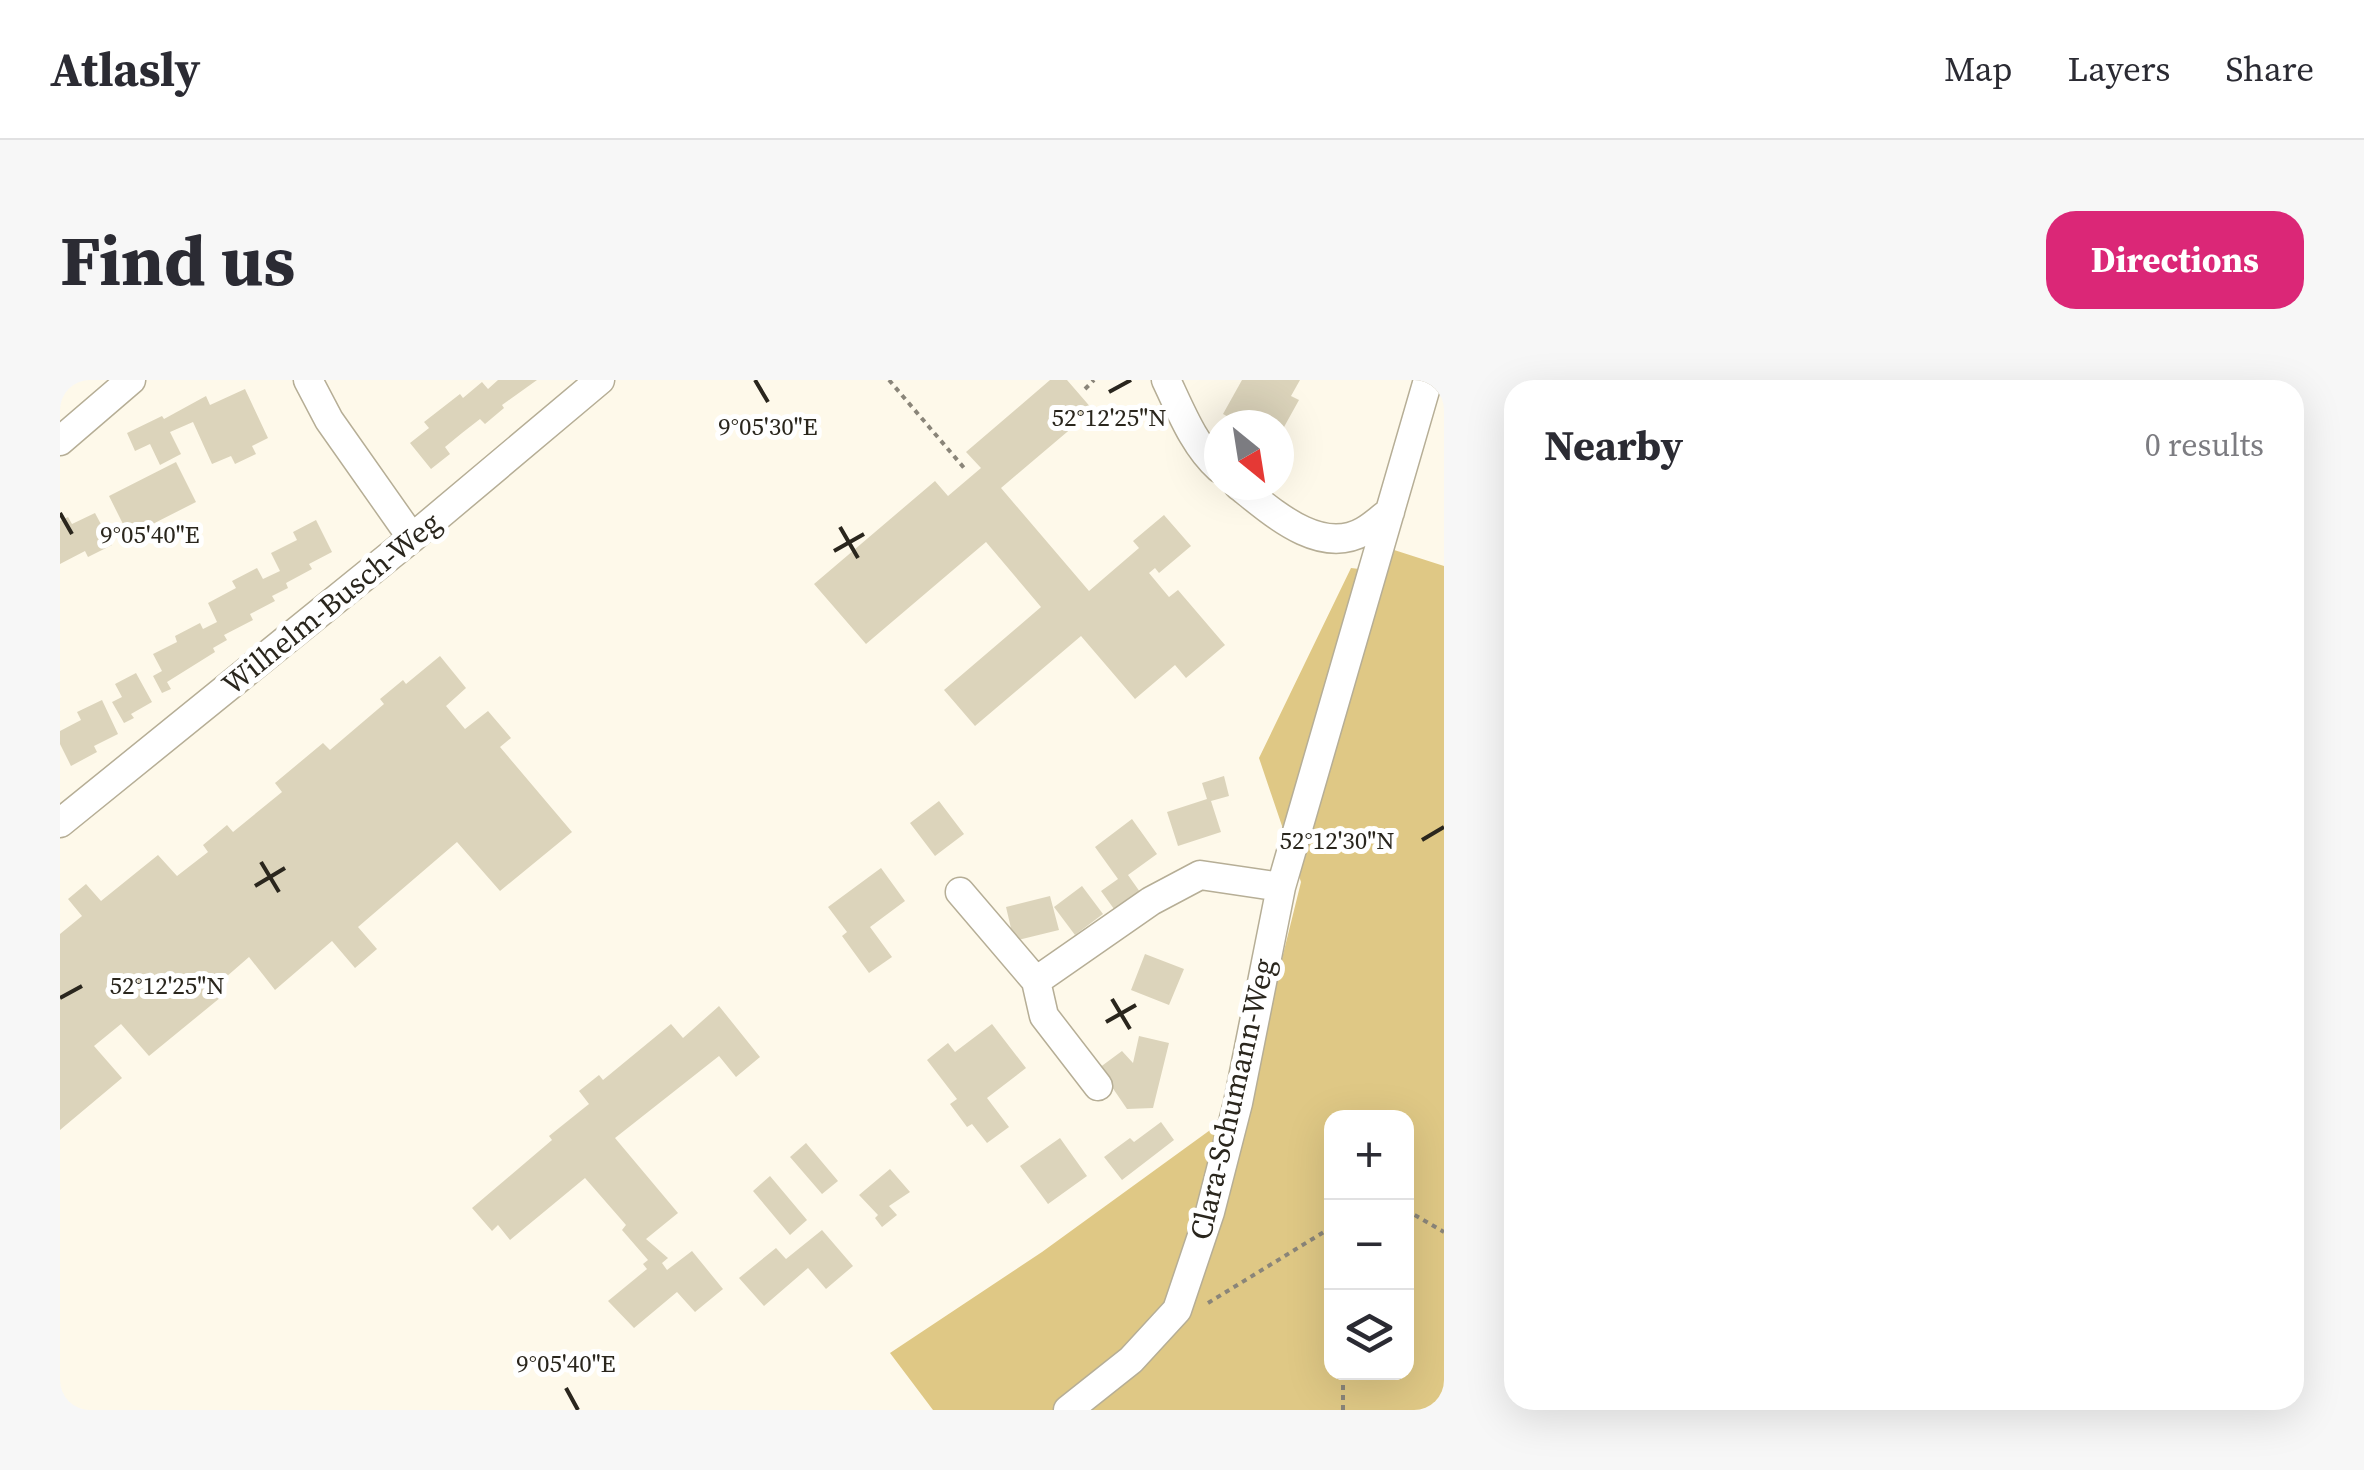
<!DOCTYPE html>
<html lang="en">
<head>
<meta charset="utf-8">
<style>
  :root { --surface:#fff; --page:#f7f7f7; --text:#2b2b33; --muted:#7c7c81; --line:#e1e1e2; --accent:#db2777 }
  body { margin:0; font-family:"Source Serif 4",serif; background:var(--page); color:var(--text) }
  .controls { position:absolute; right:30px; bottom:30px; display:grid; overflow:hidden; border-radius:20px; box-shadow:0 10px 40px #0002 }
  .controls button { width:90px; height:90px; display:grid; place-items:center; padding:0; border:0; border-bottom:2px solid var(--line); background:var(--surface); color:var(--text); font:50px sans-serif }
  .compass { position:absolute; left:1144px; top:30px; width:90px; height:90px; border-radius:50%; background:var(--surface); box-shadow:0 10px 40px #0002; rotate:150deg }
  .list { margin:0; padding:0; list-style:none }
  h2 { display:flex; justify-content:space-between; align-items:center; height:130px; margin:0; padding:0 40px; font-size:42px }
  h2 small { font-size:32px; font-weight:400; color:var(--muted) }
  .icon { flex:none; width:55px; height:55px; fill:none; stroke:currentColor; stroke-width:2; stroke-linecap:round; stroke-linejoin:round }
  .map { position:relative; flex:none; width:1384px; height:1030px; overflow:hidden; border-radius:30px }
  header { display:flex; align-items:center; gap:60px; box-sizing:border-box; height:140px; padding:0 50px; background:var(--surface); border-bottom:2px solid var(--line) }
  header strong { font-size:48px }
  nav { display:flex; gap:55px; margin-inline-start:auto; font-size:35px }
  .intro { display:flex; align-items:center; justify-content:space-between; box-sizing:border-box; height:240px; padding:0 60px }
  h1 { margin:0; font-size:70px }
  .button { padding:25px 45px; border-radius:30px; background:var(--accent); color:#fff; font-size:35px; font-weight:700 }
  main { display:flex; gap:60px; padding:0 60px }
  aside { flex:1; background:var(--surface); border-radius:30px; box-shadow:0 10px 40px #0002 }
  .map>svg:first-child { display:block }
  .green { fill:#dfc885; fill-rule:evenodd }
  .building { fill:#dcd4bb }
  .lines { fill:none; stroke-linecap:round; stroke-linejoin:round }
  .minor-casing { stroke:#b6ae96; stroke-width:31 }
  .path { stroke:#8a8579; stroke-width:4; stroke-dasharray:5 5; stroke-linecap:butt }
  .minor { stroke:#fff; stroke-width:28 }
  .ticks { fill:none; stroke:#2a261d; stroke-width:4 }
  .labels { text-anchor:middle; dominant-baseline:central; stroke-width:10; stroke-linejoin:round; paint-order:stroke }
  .street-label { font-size:30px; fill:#2a261d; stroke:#fff }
  .ticks-label { font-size:25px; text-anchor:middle; fill:#2a261d; stroke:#fff; stroke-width:10; stroke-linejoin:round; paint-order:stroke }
</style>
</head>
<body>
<header>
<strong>Atlasly</strong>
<nav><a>Map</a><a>Layers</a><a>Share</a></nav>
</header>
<div class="intro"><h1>Find us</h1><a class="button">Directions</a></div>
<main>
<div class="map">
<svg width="1384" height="1030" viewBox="0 0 1384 1030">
  <rect width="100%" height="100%" fill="#fef9ea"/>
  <path class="green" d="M 1331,169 L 1384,186 L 1384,1030 L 873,1030 L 830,973 L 982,872 L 1186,724 L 1241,502 L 1199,378 L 1291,188 L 1324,192 ZM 1272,738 L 1346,738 L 1346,992 L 1272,992 Z"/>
  <path class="building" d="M 438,0 L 477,0 L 442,25 L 444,28 L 425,44 L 420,39 L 402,53 L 385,67 L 390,74 L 371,89 L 350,63 L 369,48 L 364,42 L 400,14 L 403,18 L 422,2 L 428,9 Z
    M 990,0 L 1007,0 L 1033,30 L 941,108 L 1029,211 L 1079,168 L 1073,161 L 1104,135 L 1131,166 L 1099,193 L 1095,188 L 1089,193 L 1109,217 L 1118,210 L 1165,265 L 1126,298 L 1115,285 L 1075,319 L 1021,256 L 915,346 L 884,310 L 981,227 L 926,162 L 806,264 L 754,204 L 875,101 L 888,116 L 921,88 L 906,72 Z
    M 1182,0 L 1240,0 L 1231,16 L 1239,20 L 1219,56 L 1219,45 L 1183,45 L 1163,34 Z
    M 185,9 L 208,58 L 192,66 L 196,74 L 175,84 L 171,76 L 152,84 L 133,42 L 110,52 L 121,74 L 100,85 L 90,64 L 75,71 L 67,53 L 102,36 L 104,39 L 146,16 L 150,25 Z
    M 116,82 L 136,122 L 69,156 L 49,116 Z
    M 35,133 L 52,165 L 28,177 L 25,171 L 0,184 L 0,141 L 8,137 L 12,144 Z
    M 256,140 L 272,172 L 249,184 L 252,189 L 226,203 L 228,208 L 212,216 L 215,221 L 190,234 L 193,240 L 164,255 L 167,260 L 153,268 L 155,272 L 107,302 L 111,309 L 102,313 L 93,296 L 102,291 L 93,274 L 117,262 L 115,256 L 140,243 L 143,249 L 157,242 L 148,223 L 176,208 L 172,201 L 197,188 L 203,199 L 220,191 L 211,173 L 237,160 L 233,152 Z
    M 380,276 L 406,308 L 386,326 L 405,349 L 428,331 L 451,358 L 440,367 L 512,452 L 440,511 L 397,462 L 298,547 L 317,569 L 295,588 L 272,561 L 215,610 L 189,577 L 158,604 L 166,613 L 89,676 L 61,644 L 34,666 L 62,698 L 0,750 L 0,554 L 22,536 L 8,519 L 26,504 L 41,521 L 98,475 L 117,496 L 148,472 L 143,465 L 167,445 L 173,452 L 222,412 L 215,403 L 263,363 L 270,370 L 324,324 L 320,319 L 343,300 L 346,304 Z
    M 76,293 L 92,322 L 71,334 L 74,338 L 64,343 L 52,322 L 62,317 L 55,304 Z
    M 42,320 L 58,354 L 34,366 L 37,372 L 11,386 L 0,364 L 0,351 L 21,340 L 17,332 Z
    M 1164,396 L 1169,416 L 1151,421 L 1161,452 L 1118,466 L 1107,432 L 1147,419 L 1142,403 Z
    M 879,421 L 904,454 L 875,476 L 850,443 Z
    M 1072,439 L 1097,474 L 1068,495 L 1080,512 L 1054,529 L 1041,511 L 1058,499 L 1035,467 Z
    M 821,488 L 845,521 L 810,547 L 832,577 L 809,593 L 782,556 L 787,552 L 768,527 Z
    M 1022,506 L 1043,534 L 1015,555 L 994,527 Z
    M 990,516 L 999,550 L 954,561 L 946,527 Z
    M 1085,574 L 1124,589 L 1109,625 L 1071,610 Z
    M 659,626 L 700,677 L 676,697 L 659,676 L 555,758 L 618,833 L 586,859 L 608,878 L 602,883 L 607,890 L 632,871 L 663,909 L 635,932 L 617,912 L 574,948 L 548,921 L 587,889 L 583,884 L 588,880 L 562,850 L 566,845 L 525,798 L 450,860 L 438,845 L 432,851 L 412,828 L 492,760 L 489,756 L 529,724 L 519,711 L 539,695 L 543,700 L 611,644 L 623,658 Z
    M 932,644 L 966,688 L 927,718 L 949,747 L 927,763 L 912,744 L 907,747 L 890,724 L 897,719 L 867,680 L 888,663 L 895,672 Z
    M 1079,656 L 1109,663 L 1093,728 L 1067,729 L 1039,688 L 1062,671 L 1073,683 Z
    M 1101,742 L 1114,760 L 1062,800 L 1044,777 L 1070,758 L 1074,762 Z
    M 1000,758 L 1027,796 L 988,824 L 960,786 Z
    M 746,763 L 778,801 L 762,814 L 730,777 Z
    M 830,789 L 850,812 L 829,826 L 837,835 L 822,847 L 815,838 L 818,835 L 799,815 Z
    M 710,796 L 747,840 L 730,855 L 693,811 Z
    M 762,850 L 793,886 L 766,909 L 748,888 L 704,926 L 679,898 L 716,868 L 726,879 Z"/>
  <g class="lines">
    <g class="minor-casing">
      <path id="minor" d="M 248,0 L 269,40 L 352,158
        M 1106,0 C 1120,29 1134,66 1159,88
        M 0,61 L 71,0
        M 1178,105 C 1211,131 1260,177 1304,151 C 1313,146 1321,138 1330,132
        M 0,443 L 352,158 L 540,0
        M 900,512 L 976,601
        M 1038,706 L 984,636 L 976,601 L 1091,521 L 1140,495 L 1221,507
        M 1008,1030 L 1071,980 L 1117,930 L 1150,832 L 1178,723 L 1221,507 L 1368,0"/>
    </g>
    <path class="path" d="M 829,0 L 905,89
      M 1025,9 L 1034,0
      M 1346,830 L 1384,852
      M 1148,923 L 1272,847
      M 1283,1030 L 1283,992"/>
    <use href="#minor" class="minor"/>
  </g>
  <path class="ticks" d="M 695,0 L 708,22M 1049,12 L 1071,0M 0,133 L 12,154M 780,147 L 798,178M 774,171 L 804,154M 1362,460 L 1384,447M 201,482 L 219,512M 195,506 L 225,488M 0,618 L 22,606M 1052,619 L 1070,649M 1046,642 L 1076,625M 506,1008 L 518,1030"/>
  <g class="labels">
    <g class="street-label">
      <text transform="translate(271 223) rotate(-39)">Wilhelm-Busch-Weg</text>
      <text transform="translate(1172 719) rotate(-77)">Clara-Schumann-Weg</text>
    </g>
  </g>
  <g class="ticks-label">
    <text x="1049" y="46">52°12'25"N</text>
    <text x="708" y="55">9°05'30"E</text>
    <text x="90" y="163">9°05'40"E</text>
    <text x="1277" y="469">52°12'30"N</text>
    <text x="107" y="614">52°12'25"N</text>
    <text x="506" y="992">9°05'40"E</text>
  </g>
</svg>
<div class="controls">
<button>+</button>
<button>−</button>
<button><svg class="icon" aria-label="layers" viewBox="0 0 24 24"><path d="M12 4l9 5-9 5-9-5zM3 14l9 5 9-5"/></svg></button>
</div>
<svg class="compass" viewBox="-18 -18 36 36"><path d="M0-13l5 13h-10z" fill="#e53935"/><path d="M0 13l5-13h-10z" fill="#7c7c81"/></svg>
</div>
<aside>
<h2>Nearby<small>0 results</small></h2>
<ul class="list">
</ul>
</aside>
</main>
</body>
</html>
